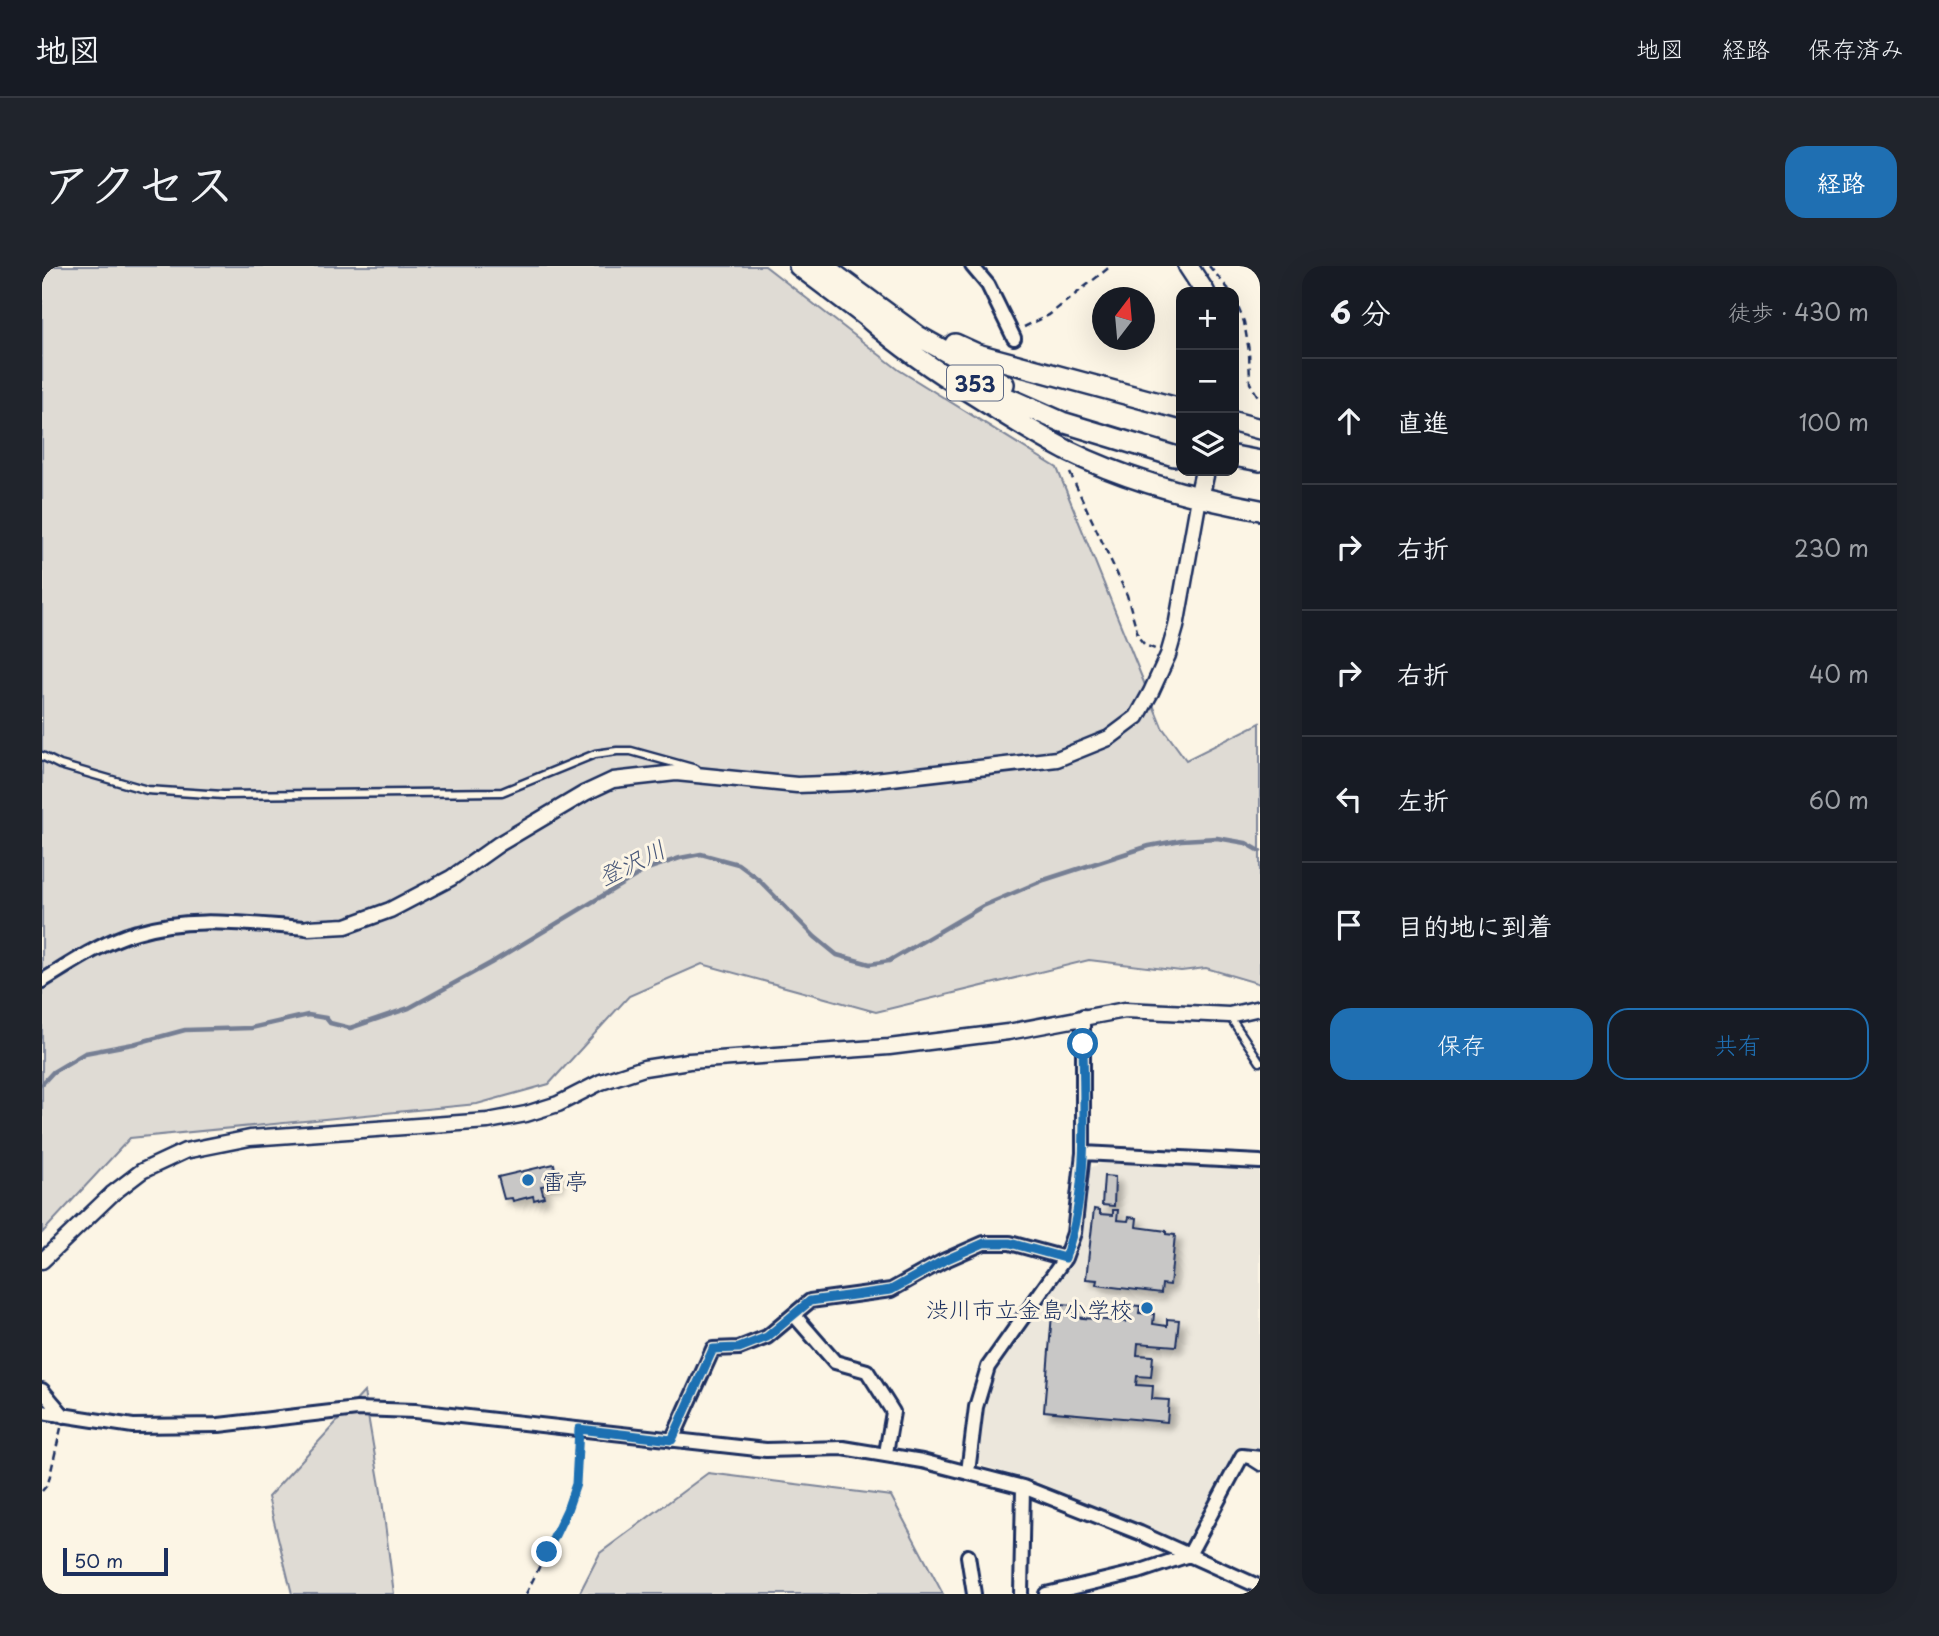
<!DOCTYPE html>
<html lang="ja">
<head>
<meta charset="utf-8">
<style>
  :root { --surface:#171b24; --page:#20242c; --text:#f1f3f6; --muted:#9ea1a6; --line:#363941; --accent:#1f6fb2 }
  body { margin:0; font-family:"Playpen Sans","Klee One",sans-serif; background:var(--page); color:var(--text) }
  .controls { position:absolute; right:21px; top:21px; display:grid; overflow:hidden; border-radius:14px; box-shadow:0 7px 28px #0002 }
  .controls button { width:63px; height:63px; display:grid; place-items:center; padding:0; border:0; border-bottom:2px solid var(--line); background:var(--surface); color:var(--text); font:35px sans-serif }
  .compass { position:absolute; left:1050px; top:21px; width:63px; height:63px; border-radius:50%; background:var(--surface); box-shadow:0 7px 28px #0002; rotate:16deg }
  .scale { position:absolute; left:21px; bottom:18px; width:105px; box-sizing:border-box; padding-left:7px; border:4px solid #1b2f5e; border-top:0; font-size:19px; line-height:24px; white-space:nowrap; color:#1b2f5e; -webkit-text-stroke:5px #fcf5e5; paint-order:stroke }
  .stop { position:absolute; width:21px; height:21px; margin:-16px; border:5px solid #1f6fb2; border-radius:50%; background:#fff }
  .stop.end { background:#1f6fb2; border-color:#fff; box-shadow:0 2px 7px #0008 }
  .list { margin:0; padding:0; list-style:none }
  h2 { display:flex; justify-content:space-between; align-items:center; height:91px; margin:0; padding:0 28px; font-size:30px }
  h2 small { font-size:23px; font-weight:400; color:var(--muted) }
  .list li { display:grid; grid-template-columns:46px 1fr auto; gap:21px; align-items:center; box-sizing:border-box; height:126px; padding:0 28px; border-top:2px solid var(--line) }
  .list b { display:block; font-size:26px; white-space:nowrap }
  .list em { font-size:23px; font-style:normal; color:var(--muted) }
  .actions { display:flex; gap:14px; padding:21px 28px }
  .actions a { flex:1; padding:16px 0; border:2px solid var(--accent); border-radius:21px; text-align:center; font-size:24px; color:var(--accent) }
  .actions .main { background:var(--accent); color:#fff }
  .icon { flex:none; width:38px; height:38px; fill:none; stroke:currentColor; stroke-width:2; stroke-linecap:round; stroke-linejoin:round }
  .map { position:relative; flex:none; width:1218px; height:1328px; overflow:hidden; border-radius:21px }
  header { display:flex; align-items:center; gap:42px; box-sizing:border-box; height:98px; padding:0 35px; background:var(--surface); border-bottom:2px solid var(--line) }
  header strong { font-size:33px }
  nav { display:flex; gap:38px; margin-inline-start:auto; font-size:24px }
  .intro { display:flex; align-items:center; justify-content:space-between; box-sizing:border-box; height:168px; padding:0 42px }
  h1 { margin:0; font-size:49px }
  .button { padding:18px 32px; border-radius:21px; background:var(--accent); color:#fff; font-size:24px; font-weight:700 }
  main { display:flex; gap:42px; padding:0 42px }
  aside { flex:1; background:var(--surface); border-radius:21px; box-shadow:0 7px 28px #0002 }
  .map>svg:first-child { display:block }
  .built { fill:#ece7dc }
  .green { fill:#dfdbd4; stroke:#7d8599; stroke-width:2 }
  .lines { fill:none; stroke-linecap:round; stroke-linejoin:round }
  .stream { stroke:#767f94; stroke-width:4.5 }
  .building { fill:#c8c7c6; stroke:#1b2f5e; stroke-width:2; filter:url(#shadow) }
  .trunk-tunnel { stroke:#cfcdca; stroke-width:19; stroke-dasharray:19 10; stroke-linecap:butt }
  .service-casing { stroke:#1b2f5e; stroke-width:11 }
  .minor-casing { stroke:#1b2f5e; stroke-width:18 }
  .tertiary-casing { stroke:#1b2f5e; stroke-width:19 }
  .primary-casing { stroke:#1b2f5e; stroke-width:23 }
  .trunk-casing { stroke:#1b2f5e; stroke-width:24 }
  .path { stroke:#1b2f5e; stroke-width:2.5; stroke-dasharray:7 5; stroke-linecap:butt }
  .service { stroke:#fcf5e5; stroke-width:6 }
  .minor { stroke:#fcf5e5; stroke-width:12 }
  .tertiary { stroke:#fcf5e5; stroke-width:14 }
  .primary { stroke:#fcf5e5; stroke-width:18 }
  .trunk { stroke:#fcf5e5; stroke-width:19 }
  .route { stroke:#1f6fb2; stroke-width:9 }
  .poi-dot { fill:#1f6fb2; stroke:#fcf5e5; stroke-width:2.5 }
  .labels { text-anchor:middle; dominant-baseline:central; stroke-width:6; stroke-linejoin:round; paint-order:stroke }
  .shield { fill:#fcf5e5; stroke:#5e6a86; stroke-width:2 }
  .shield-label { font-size:21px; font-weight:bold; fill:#1b2f5e }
  .poi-label { font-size:23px; fill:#1b2f5e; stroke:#fcf5e5; text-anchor:start }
  .water-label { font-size:24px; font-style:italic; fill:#485779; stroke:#fcf5e5 }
</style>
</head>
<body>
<header>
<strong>地図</strong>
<nav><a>地図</a><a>経路</a><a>保存済み</a></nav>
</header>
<div class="intro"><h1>アクセス</h1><a class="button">経路</a></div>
<main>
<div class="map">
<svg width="1218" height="1328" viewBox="0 0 1218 1328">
  <defs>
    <filter id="shadow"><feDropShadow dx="6" dy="6" stdDeviation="3.5" flood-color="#0004"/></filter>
  </defs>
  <rect width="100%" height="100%" fill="#fcf5e5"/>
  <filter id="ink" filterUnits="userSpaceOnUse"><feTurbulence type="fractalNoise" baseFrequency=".0143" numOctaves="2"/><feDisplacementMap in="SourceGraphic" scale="14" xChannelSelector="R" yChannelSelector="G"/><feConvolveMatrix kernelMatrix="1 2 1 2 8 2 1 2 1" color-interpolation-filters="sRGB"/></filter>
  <g filter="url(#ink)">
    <path class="built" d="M 1060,897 L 1218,903 L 1218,1188 L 1193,1186 L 1148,1278 L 1138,1277 L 993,1215 L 941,1200 L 936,1193 L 943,1134 L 955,1097 L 1031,987 L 1036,979 L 1046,903 Z"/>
    <path class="green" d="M 0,0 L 723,0 L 857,104 L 1015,202 L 1120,461 L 1144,494 L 1218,457 L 1218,718 L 1164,702 L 1139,705 L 1047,694 L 834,746 L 660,698 L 587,730 L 507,818 L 435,838 L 88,872 L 0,967 Z
      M 322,1126 L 339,1226 L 352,1328 L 250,1328 L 226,1231 Z
      M 666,1207 L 849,1230 L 901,1328 L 537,1328 L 558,1287 Z"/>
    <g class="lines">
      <path class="stream" d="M 0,818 L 11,806 L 43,787 L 91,778 L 143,764 L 209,762 L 266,749 L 284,752 L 288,757 L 308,762 L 367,742 L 449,697 L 605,603 L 638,592 L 659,588 L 696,598 L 715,612 L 773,671 L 795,689 L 828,698 L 847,695 L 941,640 L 1002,614 L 1107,580 L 1139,574 L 1175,572 L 1204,577 L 1218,585"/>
    </g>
    <path class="building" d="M 512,898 L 516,917 L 499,920 L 502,931 L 492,934 L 491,930 L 471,935 L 470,932 L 462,933 L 456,911 Z
      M 1062,910 L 1073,911 L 1072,940 L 1060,939 Z
      M 1052,943 L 1058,944 L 1058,948 L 1071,949 L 1071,944 L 1076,944 L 1075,954 L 1086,955 L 1087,951 L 1095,952 L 1094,961 L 1124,965 L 1124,968 L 1133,969 L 1128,1019 L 1120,1018 L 1119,1027 L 1054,1019 L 1055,1014 L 1044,1013 Z
      M 1020,1038 L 1032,1039 L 1031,1051 L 1084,1056 L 1086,1039 L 1098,1040 L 1097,1047 L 1112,1048 L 1111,1058 L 1125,1060 L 1125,1053 L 1137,1054 L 1134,1080 L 1096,1077 L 1095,1089 L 1111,1090 L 1109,1111 L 1095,1110 L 1094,1119 L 1111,1120 L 1110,1133 L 1127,1134 L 1125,1156 L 1002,1145 L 1010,1048 L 1019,1049 Z"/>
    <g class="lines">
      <path class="trunk-tunnel" d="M 1136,178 L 1139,179"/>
      <g class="service-casing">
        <path id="service" d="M 0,490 L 18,499 L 105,524 L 181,529 L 460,526 L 553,488 L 575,485 L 589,485 L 654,503
          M 1188,751 L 1218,796
          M 1207,1194 L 1218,1201"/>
      </g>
      <g class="minor-casing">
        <path id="minor" d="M 930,0 L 946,19 L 972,72
          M 0,715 C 30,697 60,676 95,666 C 149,649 210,659 266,662
          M 1041,750 L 1041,887 L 1218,896
          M 752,1049 L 793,1096 L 825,1105 L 851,1146 L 844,1187
          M 0,1124 L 22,1150
          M 0,1146 L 91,1160 L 177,1159 L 315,1143 L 373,1145 L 724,1184 L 801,1182 L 880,1195 L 981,1221 L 1098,1267 L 1218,1321
          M 630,1174 L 671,1083 L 697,1082 L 725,1071 L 768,1035 L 849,1024 L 901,995 L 942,977 L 968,977 L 1023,992
          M 926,1206 L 934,1141 L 946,1101 L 1023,992 L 1032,967 L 1041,887
          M 926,1290 L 932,1328
          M 979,1328 L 981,1221
          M 1004,1328 L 1096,1306 L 1147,1289 L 1200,1190 L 1218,1192"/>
      </g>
      <g class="tertiary-casing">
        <path id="tertiary" d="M 266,662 L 304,660 L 348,644 L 409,612 L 457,578 L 543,527 L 571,514 L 634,507 L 755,519 L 807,517 L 1015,493 L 1067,472 L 1095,451 L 1109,426 L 1126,389 L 1134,361 L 1157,232
          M 0,995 L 70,928 L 100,905 L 143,885 L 208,872 L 446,855 L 484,848 L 516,838 L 559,816 L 602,802 L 647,795 L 847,781 L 966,766 L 1083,744 L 1187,749 L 1218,742"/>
      </g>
      <g class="primary-casing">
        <path id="primary" d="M 1146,0 L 1163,26
          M 1157,232 L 1163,205"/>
      </g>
      <g class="trunk-casing">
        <path id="trunk" d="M 757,0 L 838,61
          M 781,0 L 876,70 L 962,118
          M 828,54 C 862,84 898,108 937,132 C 965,150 994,168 1024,184 C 1084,214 1152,232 1218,244
          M 913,78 L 935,88 L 1139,143
          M 936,119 L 1020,156 L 1132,190
          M 1192,156 L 1218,163
          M 1192,190 L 1218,195"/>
      </g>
      <path class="path" d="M 1167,0 L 1189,26
        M 1192,31 L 1202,56 L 1207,85 L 1208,117 L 1218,134
        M 982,61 L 1007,49 L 1069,0
        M 1028,207 L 1085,329 L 1097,372 L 1103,379 L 1113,383
        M 0,1225 L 6,1218 L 19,1162
        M 484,1328 L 525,1244 L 534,1218 L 536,1177"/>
      <use href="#service" class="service"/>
      <use href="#minor" class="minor"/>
      <use href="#tertiary" class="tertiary"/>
      <use href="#primary" class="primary"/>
      <use href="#trunk" class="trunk"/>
    </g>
  </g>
  <g class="lines" filter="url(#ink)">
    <path class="route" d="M 505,1286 L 525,1244 L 534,1218 L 537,1163 L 630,1174 L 671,1083 L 697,1082 L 725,1071 L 768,1035 L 849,1024 L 901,995 L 942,977 L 968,977 L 1023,992 C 1047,924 1042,848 1041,778"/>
  </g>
  <g class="poi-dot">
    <circle cx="486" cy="914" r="7"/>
    <circle cx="1105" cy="1042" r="7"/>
  </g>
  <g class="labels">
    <rect class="shield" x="905" y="99.5" width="56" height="35" rx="5"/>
    <g class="shield-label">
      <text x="933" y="117">353</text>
    </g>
    <g class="poi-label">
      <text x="500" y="914">雷亭</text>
      <text x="1091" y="1042" text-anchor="end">渋川市立金島小学校</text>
    </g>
    <g class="water-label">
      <text transform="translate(589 596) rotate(-26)">登沢川</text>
    </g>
  </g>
</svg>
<div class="controls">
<button>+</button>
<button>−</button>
<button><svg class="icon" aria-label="layers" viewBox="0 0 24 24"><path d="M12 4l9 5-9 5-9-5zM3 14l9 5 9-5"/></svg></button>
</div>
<svg class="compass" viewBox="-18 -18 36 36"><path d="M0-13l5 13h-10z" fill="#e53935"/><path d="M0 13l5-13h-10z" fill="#9ea1a6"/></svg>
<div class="scale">50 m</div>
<div class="stop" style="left:1041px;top:778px"></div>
<div class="stop end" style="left:505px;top:1286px"></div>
</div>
<aside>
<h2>6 分<small>徒歩 · 430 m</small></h2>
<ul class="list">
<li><svg class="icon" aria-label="ahead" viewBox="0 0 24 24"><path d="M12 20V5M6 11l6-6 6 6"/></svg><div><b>直進</b></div><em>100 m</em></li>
<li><svg class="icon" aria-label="right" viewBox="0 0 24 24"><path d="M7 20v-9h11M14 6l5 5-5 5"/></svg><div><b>右折</b></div><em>230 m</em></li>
<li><svg class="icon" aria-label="right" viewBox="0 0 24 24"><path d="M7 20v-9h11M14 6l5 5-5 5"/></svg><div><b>右折</b></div><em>40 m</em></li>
<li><svg class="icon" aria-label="left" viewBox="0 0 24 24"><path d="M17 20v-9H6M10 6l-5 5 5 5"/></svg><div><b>左折</b></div><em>60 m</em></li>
<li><svg class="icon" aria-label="arrive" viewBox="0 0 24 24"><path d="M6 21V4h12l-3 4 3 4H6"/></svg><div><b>目的地に到着</b></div></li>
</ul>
<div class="actions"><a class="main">保存</a><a>共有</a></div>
</aside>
</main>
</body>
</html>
